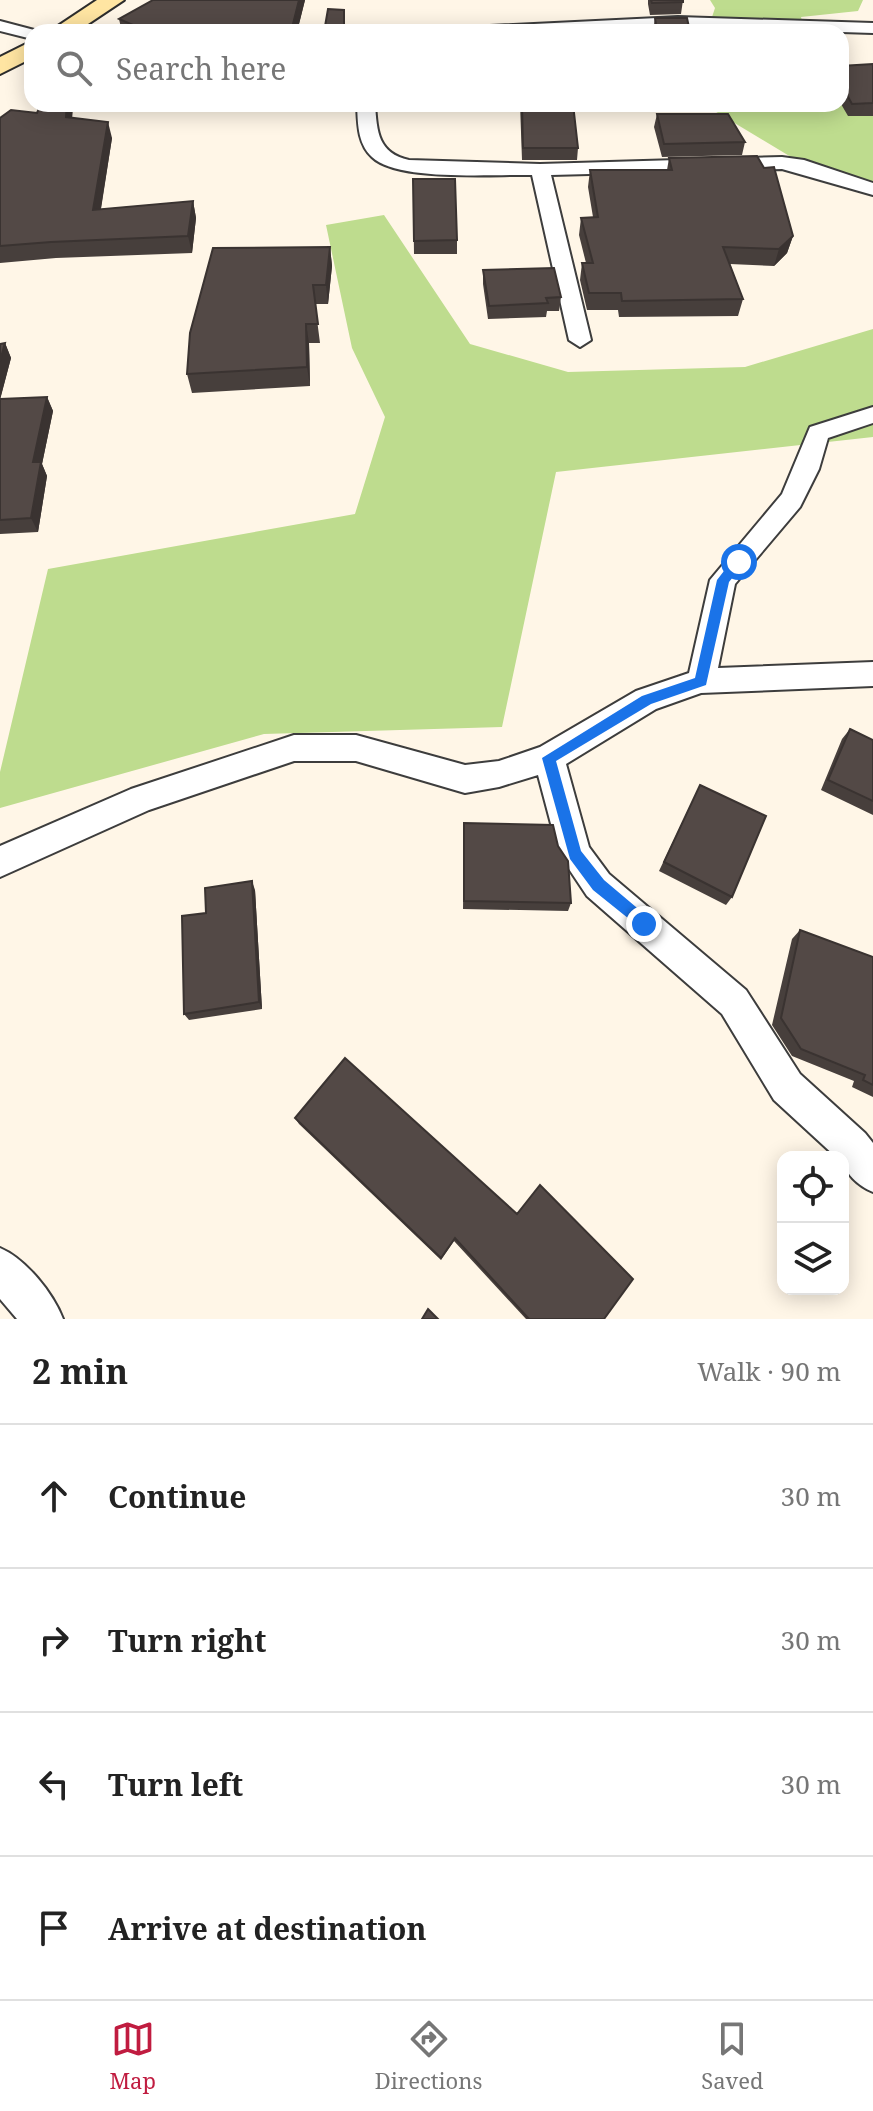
<!DOCTYPE html>
<html lang="en">
<head>
<meta charset="utf-8">
<style>
  :root { --surface:#fff; --page:#f2f2f2; --text:#222; --muted:#767676; --line:#e0e0e0; --accent:#c01c40 }
  body { margin:0; font-family:"Noto Serif",serif; background:var(--page); color:var(--text) }
  .controls { position:absolute; right:24px; bottom:24px; display:grid; overflow:hidden; border-radius:16px; box-shadow:0 4px 20px #0003 }
  .controls button { width:72px; height:72px; display:grid; place-items:center; padding:0; border:0; border-bottom:2px solid var(--line); background:var(--surface); color:var(--text); font:40px sans-serif }
  .stop { position:absolute; width:24px; height:24px; margin:-18px; border:6px solid #1a73e8; border-radius:50%; background:#fff }
  .stop.end { background:#1a73e8; border-color:#fff; box-shadow:0 2px 8px #0008 }
  .list { margin:0; padding:0; list-style:none }
  h2 { display:flex; justify-content:space-between; align-items:center; height:104px; margin:0; padding:0 32px; font-size:34px }
  h2 small { font-size:26px; font-weight:400; color:var(--muted) }
  .list li { display:grid; grid-template-columns:52px 1fr auto; gap:24px; align-items:center; box-sizing:border-box; height:144px; padding:0 32px; border-top:2px solid var(--line) }
  .list b { display:block; font-size:30px; white-space:nowrap }
  .list em { font-size:26px; font-style:normal; color:var(--muted) }
  .icon { flex:none; width:44px; height:44px; fill:none; stroke:currentColor; stroke-width:2; stroke-linecap:round; stroke-linejoin:round }
  .map { position:relative; flex:none; width:873px; height:1319px; overflow:hidden }
  .search { position:absolute; background:var(--surface); box-shadow:0 4px 20px #0003; left:24px; right:24px; top:24px; height:88px; display:flex; align-items:center; gap:20px; box-sizing:border-box; padding:0 28px; border-radius:24px; color:var(--muted); font-size:30px }
  .sheet { height:680px; background:var(--surface) }
  nav { display:flex; justify-content:space-around; align-items:center; box-sizing:border-box; height:112px; border-top:2px solid var(--line); background:var(--surface); font-size:22px; color:var(--muted) }
  nav a { display:grid; justify-items:center; gap:4px }
  nav .on { color:var(--accent) }
  .map>svg:first-child { display:block }
  .forest { fill:#bedc8e }
  .lines { fill:none; stroke-linecap:round; stroke-linejoin:round }
  .street-casing { stroke:#3d3d3d; stroke-width:4 }
  .secondary-casing { stroke:#2c2c2c; stroke-width:4 }
  .street { fill:#fff; fill-rule:evenodd }
  .secondary { fill:#ffe5a2; fill-rule:evenodd }
  .wall { fill:#473f3c }
  .shaded-wall { fill:#3a3331 }
  .building { fill:#534946; stroke:#3a3331; stroke-width:2 }
  .route { fill:#1a73e8 }
</style>
</head>
<body>
<div class="map">
<svg width="873" height="1319" viewBox="0 0 873 1319">
  <rect width="100%" height="100%" fill="#fff6e7"/>
  <path class="forest" d="M 710,0 L 863,0 L 858,11 L 801,17 L 805,32 L 707,32 L 715,8 Z
    M 703,104 L 841,104 L 873,110 L 873,185 L 806,166 Z
    M 384,215 L 470,344 L 568,372 L 745,367 L 873,329 L 873,437 L 556,472 L 502,727 L 264,734 L 0,808 L 0,772 L 48,569 L 355,514 L 385,417 L 352,348 L 326,225 Z"/>
  <g class="lines">
    <g class="street-casing">
      <path id="street" d="M 678,17 L 873,23 L 873,33 L 678,27 L 461,32 L 469,27 Z
        M 0,21 L 38,31 L 39,32 L 32,32 L 32,39 L 0,31 Z
        M 357,104 L 375,104 C 377,132 378,153 409,160 L 540,164 L 782,157 L 804,160 L 873,183 L 873,195 L 782,169 L 551,175 L 591,340 L 580,347 L 569,340 L 532,175 C 496,174 397,182 372,157 C 357,143 358,122 357,104 Z
        M 873,407 L 873,423 L 828,438 L 819,469 L 800,507 L 735,584 L 718,668 L 873,662 L 873,686 L 701,693 L 656,709 L 566,764 L 589,847 L 609,874 L 746,990 L 800,1074 L 865,1133 L 873,1143 L 873,1192 C 859,1186 843,1173 843,1157 L 836,1157 L 774,1100 L 722,1014 L 587,896 L 559,854 L 538,775 L 499,787 L 465,793 L 356,761 L 294,761 L 149,810 L 0,877 L 0,846 L 131,789 L 294,735 L 356,735 L 465,765 L 499,761 L 540,747 L 636,691 L 689,673 L 710,580 L 782,494 L 810,427 Z
        M 0,1248 C 26,1259 53,1293 63,1319 L 17,1319 L 0,1299 Z"/>
    </g>
    <g class="secondary-casing">
      <path id="secondary" d="M 97,0 L 124,0 L 76,32 L 49,32 Z
        M 32,41 L 32,58 L 0,74 L 0,57 Z"/>
    </g>
    <use href="#street" class="street"/>
    <use href="#secondary" class="secondary"/>
  </g>
  <path class="wall" d="M 305,0 L 297,32 L 122,32 L 119,19 Z
    M 648,0 L 683,0 L 681,14 L 650,15 L 648,4 Z
    M 655,18 L 690,32 L 653,32 Z
    M 873,64 L 873,116 L 848,116 L 841,104 L 841,66 Z
    M 41,104 L 73,104 L 72,118 L 112,138 L 101,209 L 193,201 L 196,218 L 192,253 L 56,258 L 0,263 L 0,118 L 37,113 Z
    M 311,104 L 343,104 L 343,111 L 312,112 Z
    M 520,104 L 573,104 L 578,148 L 577,160 L 522,160 Z
    M 657,114 L 745,142 L 742,155 L 662,157 L 654,127 Z
    M 669,158 L 793,236 L 787,253 L 774,266 L 730,264 L 743,299 L 738,316 L 619,317 L 618,310 L 587,310 L 580,280 L 582,263 L 586,263 L 579,235 L 581,218 L 593,217 L 588,187 L 590,170 L 667,170 Z
    M 413,179 L 457,240 L 457,254 L 414,254 Z
    M 330,247 L 332,266 L 328,304 L 315,304 L 320,343 L 309,343 L 310,386 L 192,393 L 187,374 Z
    M 483,270 L 561,297 L 559,311 L 547,311 L 546,317 L 488,319 L 483,284 Z
    M 5,343 L 11,358 L 0,399 L 47,397 L 53,411 L 42,464 L 47,476 L 38,532 L 0,534 L 0,344 Z
    M 850,729 L 873,740 L 873,815 L 821,790 L 842,739 Z
    M 700,785 L 732,897 L 726,905 L 659,871 Z
    M 464,833 L 571,903 L 568,911 L 463,909 Z
    M 255,890 L 262,1009 L 189,1020 L 184,1014 L 206,913 Z
    M 800,930 L 873,957 L 873,1097 L 852,1087 L 854,1081 L 792,1056 L 772,1025 L 792,939 Z
    M 295,1118 L 604,1319 L 526,1319 L 454,1241 L 441,1260 L 299,1124 Z"/>
  <path class="shaded-wall" d="M 299,0 L 305,0 L 297,32 L 291,32 Z
    M 67,104 L 73,104 L 71,134 L 66,117 Z
    M 108,122 L 112,138 L 98,226 L 93,210 Z
    M 193,201 L 196,218 L 192,253 L 188,236 Z
    M 793,236 L 787,253 L 774,266 L 779,249 Z
    M 330,247 L 332,266 L 328,304 L 326,285 Z
    M 306,324 L 309,343 L 310,386 L 307,367 Z
    M 5,343 L 11,358 L 0,400 L 0,361 Z
    M 47,397 L 53,411 L 42,464 L 47,476 L 38,532 L 31,518 L 33,462 Z
    M 252,881 L 255,890 L 262,1009 L 259,1002 Z"/>
  <path class="building" d="M 153,0 L 299,0 L 291,32 L 149,32 L 119,19 Z
    M 651,0 L 683,0 L 683,2 L 652,3 Z
    M 328,9 L 344,10 L 344,32 L 324,32 Z
    M 655,18 L 687,18 L 690,32 L 657,32 Z
    M 553,28 L 564,28 L 564,32 L 553,32 Z
    M 873,64 L 873,103 L 852,104 L 841,84 L 841,66 Z
    M 41,104 L 67,104 L 66,117 L 108,122 L 93,210 L 193,201 L 188,236 L 51,242 L 0,246 L 0,118 L 11,110 L 37,113 Z
    M 522,104 L 573,104 L 578,148 L 523,148 Z
    M 657,114 L 728,114 L 745,142 L 664,144 Z
    M 757,156 L 764,168 L 774,167 L 793,236 L 779,249 L 723,247 L 743,299 L 622,301 L 621,293 L 589,293 L 582,263 L 593,263 L 581,218 L 598,217 L 590,170 L 672,170 L 669,158 Z
    M 413,179 L 455,179 L 457,240 L 414,241 Z
    M 330,247 L 326,285 L 313,285 L 318,324 L 306,324 L 307,367 L 187,374 L 190,333 L 213,248 Z
    M 554,268 L 561,297 L 546,298 L 548,303 L 489,306 L 483,270 Z
    M 5,343 L 0,361 L 0,344 Z
    M 47,397 L 33,462 L 41,462 L 31,518 L 0,520 L 0,399 Z
    M 850,729 L 873,740 L 873,801 L 828,780 Z
    M 700,785 L 766,816 L 732,897 L 664,862 Z
    M 464,823 L 553,825 L 558,846 L 568,861 L 571,903 L 464,901 Z
    M 252,881 L 259,1002 L 184,1014 L 182,916 L 206,913 L 205,888 Z
    M 800,930 L 873,957 L 873,1085 L 863,1080 L 865,1075 L 801,1049 L 781,1018 Z
    M 345,1058 L 517,1214 L 540,1185 L 633,1279 L 604,1319 L 529,1319 L 455,1238 L 441,1258 L 295,1118 Z
    M 428,1309 L 438,1319 L 422,1319 Z"/>
  <path class="route" d="M 734,558 L 745,562 L 729,582 L 706,685 L 651,704 L 556,761 L 581,851 L 604,880 L 649,918 L 651,924 L 644,931 L 593,890 L 570,859 L 542,758 L 642,696 L 695,678 L 717,580 Z"/>
</svg>
<div class="controls">
<button><svg class="icon" aria-label="locate" viewBox="0 0 24 24"><circle cx="12" cy="12" r="6"/><path d="M12 2v4M12 18v4M2 12h4M18 12h4"/></svg></button>
<button><svg class="icon" aria-label="layers" viewBox="0 0 24 24"><path d="M12 4l9 5-9 5-9-5zM3 14l9 5 9-5"/></svg></button>
</div>
<div class="stop" style="left:739px;top:562px"></div>
<div class="stop end" style="left:644px;top:924px"></div>
<div class="search"><svg class="icon" aria-label="search" viewBox="0 0 24 24"><circle cx="10" cy="10" r="6"/><path d="M15 15l6 6"/></svg>Search here</div>
</div>
<section class="sheet">
<h2>2 min<small>Walk · 90 m</small></h2>
<ul class="list">
<li><svg class="icon" aria-label="ahead" viewBox="0 0 24 24"><path d="M12 20V5M6 11l6-6 6 6"/></svg><div><b>Continue</b></div><em>30 m</em></li>
<li><svg class="icon" aria-label="right" viewBox="0 0 24 24"><path d="M7 20v-9h11M14 6l5 5-5 5"/></svg><div><b>Turn right</b></div><em>30 m</em></li>
<li><svg class="icon" aria-label="left" viewBox="0 0 24 24"><path d="M17 20v-9H6M10 6l-5 5 5 5"/></svg><div><b>Turn left</b></div><em>30 m</em></li>
<li><svg class="icon" aria-label="arrive" viewBox="0 0 24 24"><path d="M6 21V4h12l-3 4 3 4H6"/></svg><div><b>Arrive at destination</b></div></li>
</ul>
</section>
<nav>
<a class="on"><svg class="icon" aria-label="map" viewBox="0 0 24 24"><path d="M3 6l6-2 6 2 6-2v14l-6 2-6-2-6 2zM9 4v14M15 6v14"/></svg>Map</a>
<a><svg class="icon" aria-label="directions" viewBox="0 0 24 24"><path d="M12 3l9 9-9 9-9-9zM9 14v-3h6M13 9l2 2-2 2"/></svg>Directions</a>
<a><svg class="icon" aria-label="saved" viewBox="0 0 24 24"><path d="M7 4h10v16l-5-4-5 4z"/></svg>Saved</a>
</nav>
</body>
</html>
